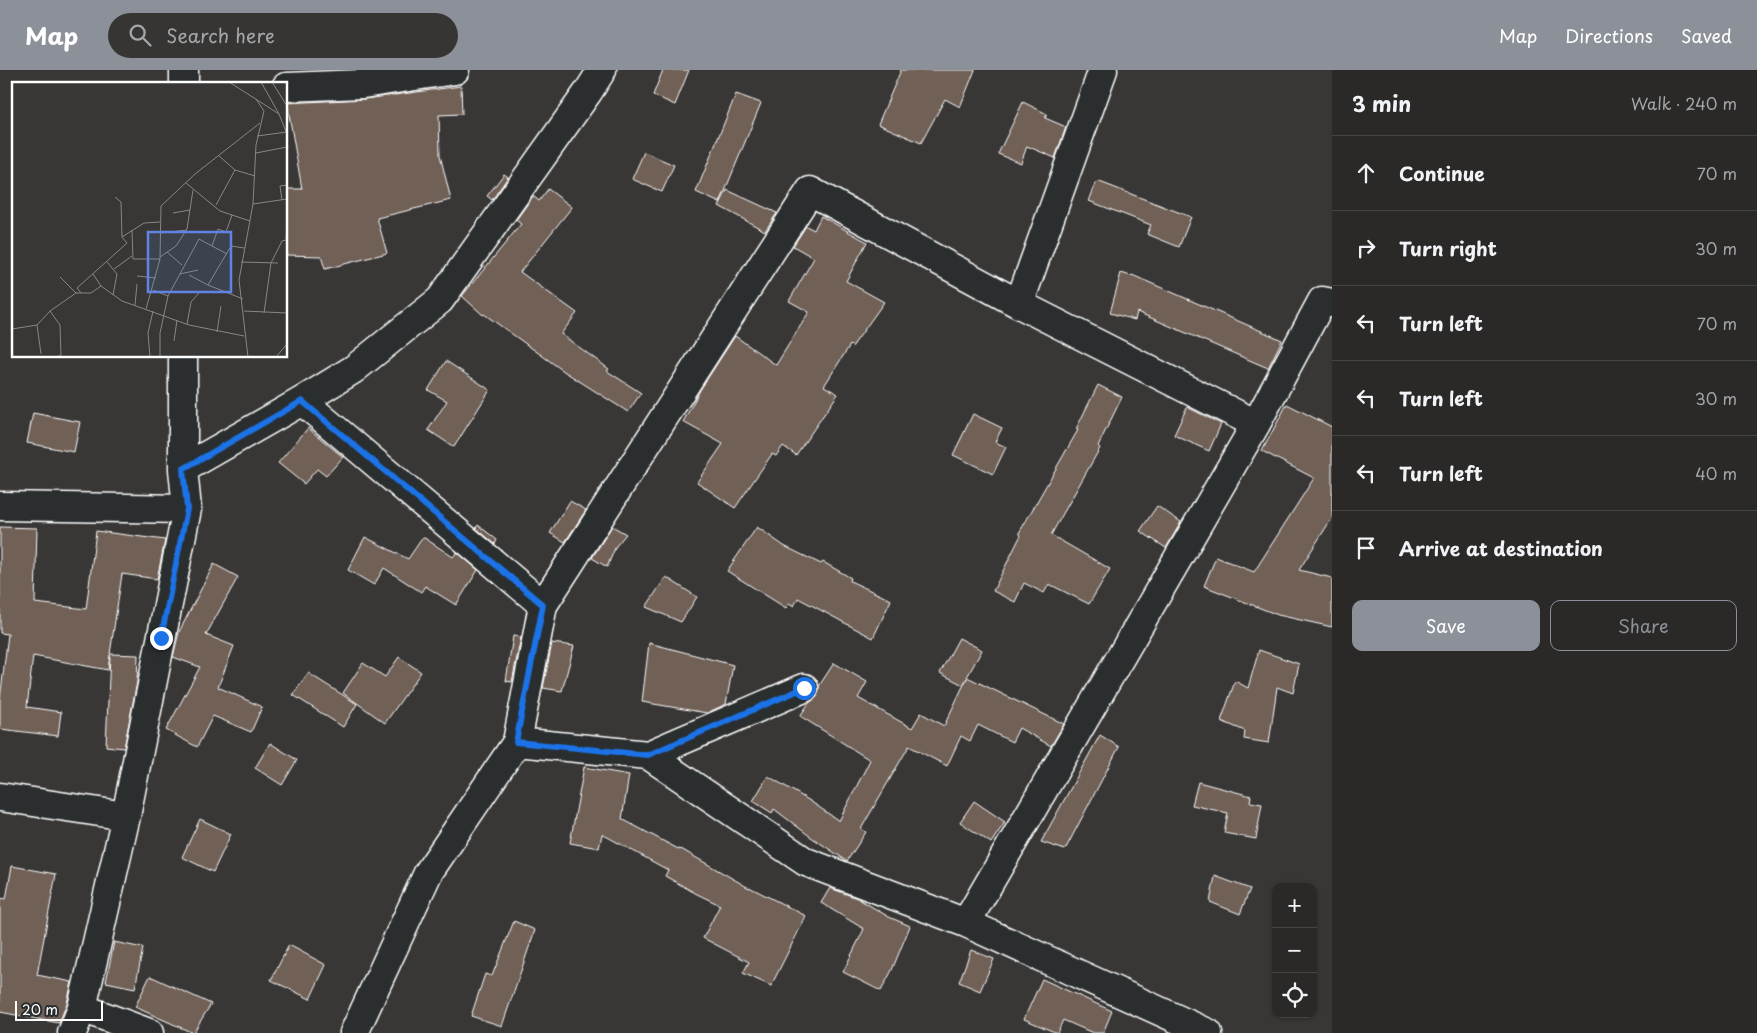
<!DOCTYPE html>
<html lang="en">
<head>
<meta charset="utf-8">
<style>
  :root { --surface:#2a2928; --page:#363534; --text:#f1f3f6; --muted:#a5a6a8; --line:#464545; --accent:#8c9099 }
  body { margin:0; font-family:"Playpen Sans",sans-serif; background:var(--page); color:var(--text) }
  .controls { position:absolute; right:15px; bottom:15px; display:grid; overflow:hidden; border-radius:10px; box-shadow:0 1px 4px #0004 }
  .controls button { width:45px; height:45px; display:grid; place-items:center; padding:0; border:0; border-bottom:1px solid var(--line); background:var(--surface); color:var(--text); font:25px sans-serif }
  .scale { position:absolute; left:15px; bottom:12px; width:88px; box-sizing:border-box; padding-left:5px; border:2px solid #fff; border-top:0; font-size:14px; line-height:18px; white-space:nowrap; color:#fff; -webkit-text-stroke:4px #2a2d2e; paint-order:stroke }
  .stop { position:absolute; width:15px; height:15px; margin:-11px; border:4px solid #1a73e8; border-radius:50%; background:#fff }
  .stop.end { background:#1a73e8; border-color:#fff; box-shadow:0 1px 5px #0008 }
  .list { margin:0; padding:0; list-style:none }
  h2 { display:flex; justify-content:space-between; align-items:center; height:65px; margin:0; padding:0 20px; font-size:21px }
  h2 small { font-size:16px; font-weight:400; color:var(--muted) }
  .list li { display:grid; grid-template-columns:32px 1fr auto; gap:15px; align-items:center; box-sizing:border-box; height:75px; padding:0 20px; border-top:1px solid var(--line) }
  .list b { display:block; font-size:19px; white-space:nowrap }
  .list em { font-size:16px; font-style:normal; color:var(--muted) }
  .actions { display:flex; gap:10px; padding:15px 20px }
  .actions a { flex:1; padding:11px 0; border:1px solid var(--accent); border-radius:10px; text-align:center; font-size:18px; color:var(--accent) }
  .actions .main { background:var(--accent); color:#fff }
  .icon { flex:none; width:28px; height:28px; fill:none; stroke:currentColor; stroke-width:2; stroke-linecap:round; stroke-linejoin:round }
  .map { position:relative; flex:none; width:1332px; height:963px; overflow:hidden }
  header { display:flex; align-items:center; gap:30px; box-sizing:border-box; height:70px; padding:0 25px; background:var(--accent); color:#fff }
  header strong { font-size:24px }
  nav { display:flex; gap:28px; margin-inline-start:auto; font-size:18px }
  .search { width:350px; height:45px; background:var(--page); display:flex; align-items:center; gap:12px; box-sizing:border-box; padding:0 18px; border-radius:28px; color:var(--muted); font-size:19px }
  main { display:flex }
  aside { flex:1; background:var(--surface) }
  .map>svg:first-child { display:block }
  .building { fill:#706057; stroke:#fff }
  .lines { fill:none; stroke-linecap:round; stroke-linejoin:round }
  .minor-casing { stroke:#fff; stroke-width:31 }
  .minor { stroke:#2a2d2e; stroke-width:28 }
  .route { stroke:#1a73e8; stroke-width:6 }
  .inset-road { fill:none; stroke:#888786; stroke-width:1 }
  .view { fill:#6183e4; fill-opacity:0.15; stroke:#6183e4; stroke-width:2.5 }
  .inset-edge { fill:none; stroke:#fff; stroke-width:2.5 }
</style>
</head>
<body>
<header>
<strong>Map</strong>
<div class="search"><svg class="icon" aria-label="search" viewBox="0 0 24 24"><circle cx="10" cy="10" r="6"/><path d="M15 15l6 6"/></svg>Search here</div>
<nav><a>Map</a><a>Directions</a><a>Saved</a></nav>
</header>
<main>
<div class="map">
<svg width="1332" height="963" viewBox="0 0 1332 963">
  <rect width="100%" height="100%" fill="#383736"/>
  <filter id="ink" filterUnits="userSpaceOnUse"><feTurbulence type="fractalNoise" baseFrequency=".02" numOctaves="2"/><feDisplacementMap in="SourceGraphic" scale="10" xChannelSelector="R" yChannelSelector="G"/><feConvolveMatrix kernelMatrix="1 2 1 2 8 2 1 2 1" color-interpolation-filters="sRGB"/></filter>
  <g filter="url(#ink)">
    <path class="building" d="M 663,0 L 689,0 L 675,35 L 653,25 Z
      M 901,0 L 975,0 L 960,37 L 945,29 L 921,73 L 878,54 Z
      M 461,16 L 462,44 L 439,45 L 440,85 L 451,130 L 377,148 L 387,183 L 325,199 L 321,186 L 286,185 L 286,119 L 302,119 L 287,33 L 365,29 Z
      M 736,24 L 761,33 L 720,133 L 696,122 Z
      M 1023,32 L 1047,44 L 1045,48 L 1066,57 L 1055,88 L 1027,76 L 1021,93 L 998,84 Z
      M 644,82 L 674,95 L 662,122 L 632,109 Z
      M 504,104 L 508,107 L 492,130 L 487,126 Z
      M 1097,111 L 1191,147 L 1179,177 L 1147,164 L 1151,155 L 1089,131 Z
      M 548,119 L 572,137 L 520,202 L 577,243 L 561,264 L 609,299 L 607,301 L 641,323 L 628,342 L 565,302 L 484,244 L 483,245 L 462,226 L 521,154 L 516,150 L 533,126 L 539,131 Z
      M 727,120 L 777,143 L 765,161 L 719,136 Z
      M 821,146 L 867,172 L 846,211 L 884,232 L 852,277 L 850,275 L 824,316 L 838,324 L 796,385 L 783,376 L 776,386 L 772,384 L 735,438 L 697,412 L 723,374 L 683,352 L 700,320 L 735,266 L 776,295 L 809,242 L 789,231 L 814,188 L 793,176 L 806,156 L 814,160 Z
      M 1121,203 L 1131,206 L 1132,205 L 1282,270 L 1268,298 L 1137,242 L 1135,250 L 1110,243 Z
      M 446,291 L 490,320 L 454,377 L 428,360 L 447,331 L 428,320 Z
      M 1098,315 L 1122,327 L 1098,376 L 1100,378 L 1051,465 L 1110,499 L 1089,534 L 1049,514 L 1044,523 L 1024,513 L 1015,532 L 993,521 L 1021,465 L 1019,463 L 1078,360 L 1076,359 Z
      M 1287,334 L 1332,357 L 1332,448 L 1299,500 L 1332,508 L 1332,557 L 1278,545 L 1204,516 L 1216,487 L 1254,502 L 1314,408 L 1262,381 Z
      M 1187,337 L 1221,354 L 1209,381 L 1174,365 Z
      M 33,343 L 80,352 L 74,382 L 27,373 Z
      M 973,344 L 1002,358 L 995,372 L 1006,377 L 993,404 L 953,385 Z
      M 308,358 L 343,387 L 326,406 L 317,399 L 304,414 L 278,393 Z
      M 570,431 L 586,440 L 565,472 L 550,463 Z
      M 1157,436 L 1181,452 L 1166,478 L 1140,461 Z
      M 478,455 L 497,470 L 495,474 L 476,458 Z
      M 612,456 L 626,464 L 616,476 L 607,497 L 592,488 Z
      M 0,457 L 37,458 L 35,533 L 86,539 L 96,461 L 165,470 L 157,509 L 122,504 L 110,584 L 138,585 L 137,612 L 124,678 L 106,676 L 110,585 L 108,600 L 33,586 L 27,637 L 61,642 L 58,666 L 0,659 L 0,630 L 8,564 L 0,563 Z
      M 757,457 L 784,476 L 821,494 L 823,492 L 851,508 L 850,511 L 891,530 L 873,568 L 798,528 L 794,536 L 789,533 L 786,538 L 727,501 Z
      M 365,467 L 408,489 L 423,467 L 453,487 L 457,482 L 478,500 L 456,535 L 425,516 L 421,522 L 384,498 L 374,515 L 348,500 Z
      M 214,494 L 238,507 L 206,565 L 234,576 L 218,617 L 262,637 L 251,662 L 213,646 L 197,677 L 166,660 L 200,597 L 173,587 L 179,562 Z
      M 666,507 L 697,527 L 681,552 L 646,537 Z
      M 513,566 L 521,567 L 512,612 L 506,611 Z
      M 959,568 L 982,580 L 967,607 L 1064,654 L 1051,676 L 1019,658 L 1012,672 L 978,655 L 970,671 L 961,666 L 947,696 L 909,676 L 861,759 L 866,762 L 847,791 L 811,767 L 774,739 L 772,743 L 753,731 L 768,706 L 810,731 L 839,751 L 870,690 L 800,646 L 809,633 L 817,627 L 819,616 L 834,593 L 867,612 L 858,628 L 912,658 L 921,643 L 944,656 L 967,608 L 963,615 L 940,603 Z
      M 552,573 L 574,576 L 562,621 L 543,618 Z
      M 649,573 L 733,595 L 726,634 L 707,643 L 642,632 Z
      M 1259,580 L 1299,594 L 1293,623 L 1277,617 L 1269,673 L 1244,669 L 1245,661 L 1221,651 L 1235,611 L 1248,618 Z
      M 399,587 L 421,602 L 385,653 L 343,623 L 363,593 L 385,607 Z
      M 308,603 L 357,634 L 343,657 L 293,625 Z
      M 1100,665 L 1119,677 L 1065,780 L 1041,772 Z
      M 270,673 L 297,690 L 282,715 L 255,698 Z
      M 584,697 L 629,705 L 622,749 L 680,780 L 681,779 L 749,818 L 749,817 L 806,846 L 771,916 L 743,903 L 749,892 L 703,868 L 720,835 L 697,824 L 665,806 L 668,800 L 602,764 L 599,778 L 570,773 Z
      M 1198,712 L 1251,726 L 1250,732 L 1262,734 L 1256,769 L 1224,763 L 1228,743 L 1192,735 Z
      M 974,731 L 1005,752 L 991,773 L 960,752 Z
      M 200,749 L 231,764 L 213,802 L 182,787 Z
      M 12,796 L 56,804 L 37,905 L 72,912 L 67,933 L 59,953 L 0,942 L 0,828 L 6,829 Z
      M 1215,806 L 1250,819 L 1240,844 L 1210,832 Z
      M 830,818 L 857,828 L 889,847 L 910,856 L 892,900 L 881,921 L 843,902 L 864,859 L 821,833 Z
      M 514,851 L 535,860 L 502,956 L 471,946 L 485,904 L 492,906 Z
      M 114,872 L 143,878 L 135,918 L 106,912 Z
      M 289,875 L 326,895 L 310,929 L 271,910 Z
      M 971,880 L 994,889 L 980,921 L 959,912 Z
      M 150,906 L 211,934 L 193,963 L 135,937 Z
      M 1042,909 L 1112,941 L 1103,963 L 1093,963 L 1063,950 L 1057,963 L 1024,949 Z"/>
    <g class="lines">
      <g class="minor-casing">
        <path id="minor" d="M 184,14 L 184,0
          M 286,17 L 363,14 L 455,0
          M 1019,234 L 1103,0
          M 302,331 L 543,535
          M 183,399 L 302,331 L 354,299 L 440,230 L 588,22 L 602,0
          M 0,436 L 187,439
          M 517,672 L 648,685 L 804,618
          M 648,685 L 806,792 L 966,853
          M 0,727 L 126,746
          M 82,938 L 149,963
          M 72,963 L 82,938 L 126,746 L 187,439 L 183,399 L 183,286
          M 354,963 L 428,803 L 517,672 L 543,535 L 810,121 L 1019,234 L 1256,354
          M 1208,963 L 966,853 L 1256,354 L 1322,231 L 1332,233"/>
      </g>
      <use href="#minor" class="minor"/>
    </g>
  </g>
  <g class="lines" filter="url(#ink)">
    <path class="route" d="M 161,568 L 187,439 L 183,399 L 302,331 L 543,535 L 516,672 L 648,685 L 804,618"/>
  </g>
  <g transform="translate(12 12)">
    <rect width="275" height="275" fill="#383736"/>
    <path class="inset-road" d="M 217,0 L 267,32 L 275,52M 249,0 L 267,32M 260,0 L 275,24M 245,54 L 275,50M 244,71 L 275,65M 206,73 L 223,88 L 243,94M 174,101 L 208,129 L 238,139M 103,115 L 109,120 L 110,155M 270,118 L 268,104 L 275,103M 241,122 L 275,117M 204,123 L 223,88M 161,131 L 178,128M 120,148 L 121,177 L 148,177M 148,151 L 175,148M 200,164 L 206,147 L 214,150 L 220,133M 155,170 L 170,183M 148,175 L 164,164 L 175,147 L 181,108M 95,180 L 105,192 L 101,213M 229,180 L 266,181M 102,187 L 120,174M 81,192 L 89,204 L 110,219 L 177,243 L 232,254M 168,192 L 186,188M 177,193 L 196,203M 125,194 L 144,196M 48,195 L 64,211M 141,208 L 156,214M 69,211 L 65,206 L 115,161 L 110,155 L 132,141 L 148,140M 231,217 L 196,203 L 219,164 L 232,166M 123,223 L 125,202M 134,227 L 148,177 L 149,124 L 183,92 L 248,41M 38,229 L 48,243 L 49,273 L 45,275M 232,229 L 275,231M 252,231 L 259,181 L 270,159 L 274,158 L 275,139M 175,242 L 179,220 L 187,211M 25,243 L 29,272M 0,247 L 25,243 L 38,229 L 64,211 L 79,211 L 89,204M 205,250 L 209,224M 162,259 L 165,238M 138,275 L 136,251 L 141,229M 148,275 L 148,251 L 156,214 L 187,157 L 215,172M 236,275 L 227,198 L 241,122 L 244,63 L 252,29 L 244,17M 264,275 L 275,262"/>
    <path class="view" d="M 136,150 L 219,150 L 219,210 L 136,210 Z"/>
    <rect width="275" height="275" class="inset-edge"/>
  </g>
</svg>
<div class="controls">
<button>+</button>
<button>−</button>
<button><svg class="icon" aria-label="locate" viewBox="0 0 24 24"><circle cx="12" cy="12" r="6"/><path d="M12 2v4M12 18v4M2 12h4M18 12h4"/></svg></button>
</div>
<div class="scale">20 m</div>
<div class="stop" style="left:804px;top:618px"></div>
<div class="stop end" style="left:161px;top:568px"></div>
</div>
<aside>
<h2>3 min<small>Walk · 240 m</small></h2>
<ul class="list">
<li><svg class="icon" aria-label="ahead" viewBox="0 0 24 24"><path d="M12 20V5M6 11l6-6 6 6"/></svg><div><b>Continue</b></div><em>70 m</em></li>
<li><svg class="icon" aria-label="right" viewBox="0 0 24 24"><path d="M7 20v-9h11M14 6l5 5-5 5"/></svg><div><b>Turn right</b></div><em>30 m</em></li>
<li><svg class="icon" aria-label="left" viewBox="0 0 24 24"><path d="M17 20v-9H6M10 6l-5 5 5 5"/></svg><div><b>Turn left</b></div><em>70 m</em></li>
<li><svg class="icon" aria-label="left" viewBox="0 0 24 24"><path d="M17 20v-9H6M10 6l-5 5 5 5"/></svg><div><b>Turn left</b></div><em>30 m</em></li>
<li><svg class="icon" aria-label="left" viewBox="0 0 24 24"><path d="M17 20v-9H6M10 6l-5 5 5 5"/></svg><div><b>Turn left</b></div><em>40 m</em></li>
<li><svg class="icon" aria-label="arrive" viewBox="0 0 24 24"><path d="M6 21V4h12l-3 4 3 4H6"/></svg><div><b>Arrive at destination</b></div></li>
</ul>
<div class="actions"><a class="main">Save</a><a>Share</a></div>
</aside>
</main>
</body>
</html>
